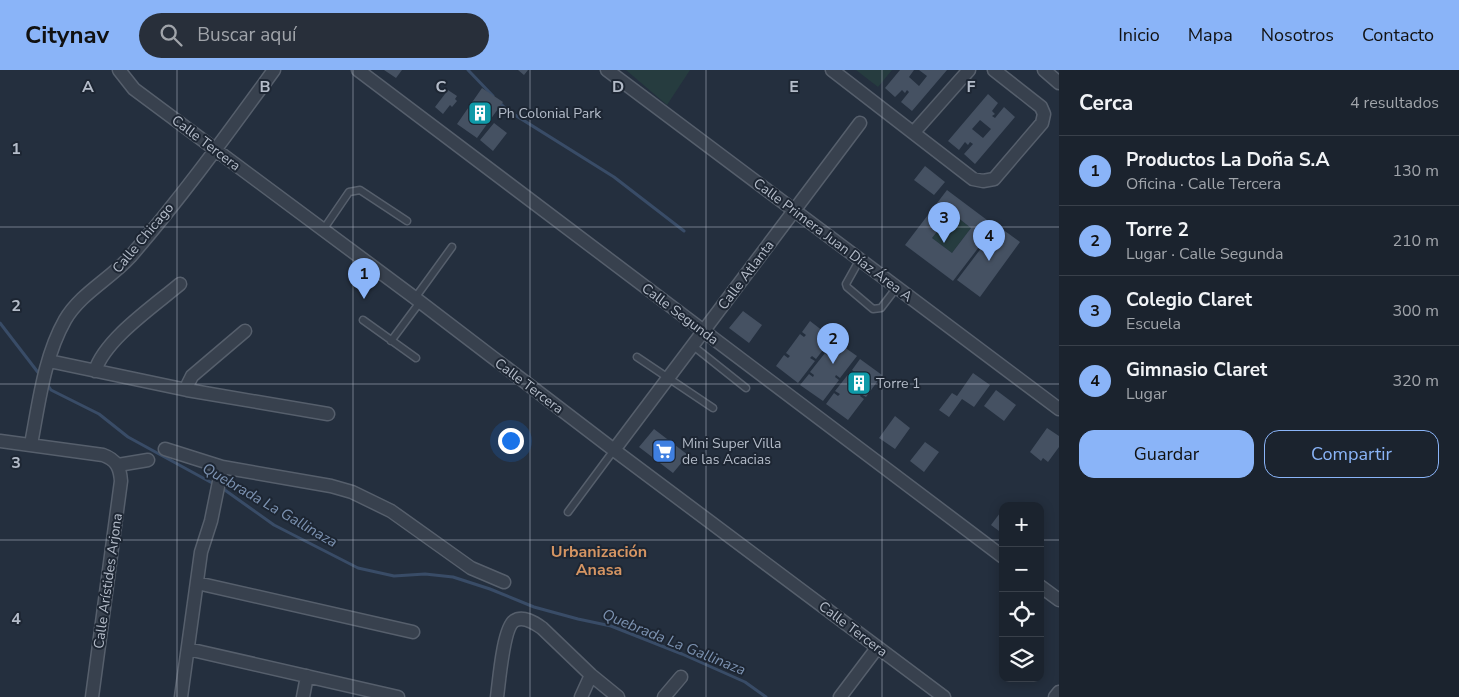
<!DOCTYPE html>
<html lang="es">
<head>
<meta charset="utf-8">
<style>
  :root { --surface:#1b232e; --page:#282f3a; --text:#f1f3f6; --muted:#a0a4aa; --line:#39404a; --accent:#8ab4f8 }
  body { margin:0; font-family:"Nunito Sans",sans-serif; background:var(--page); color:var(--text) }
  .controls { position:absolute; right:15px; bottom:15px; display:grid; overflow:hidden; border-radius:10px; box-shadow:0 2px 12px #0003 }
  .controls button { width:45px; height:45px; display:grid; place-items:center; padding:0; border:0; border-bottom:1px solid var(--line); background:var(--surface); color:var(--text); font:25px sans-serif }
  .you { position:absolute; left:510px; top:370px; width:18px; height:18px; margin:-12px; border:4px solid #fff; border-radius:50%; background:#1a73e8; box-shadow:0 0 0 8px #1a73e833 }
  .badge { display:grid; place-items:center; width:32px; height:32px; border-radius:50%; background:var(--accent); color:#111; font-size:16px; font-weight:700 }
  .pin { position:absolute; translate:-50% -41px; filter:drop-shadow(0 1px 2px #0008) }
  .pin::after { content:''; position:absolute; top:26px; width:18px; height:15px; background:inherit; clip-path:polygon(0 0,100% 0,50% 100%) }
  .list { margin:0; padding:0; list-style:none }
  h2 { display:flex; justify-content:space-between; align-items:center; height:65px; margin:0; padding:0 20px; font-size:21px }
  h2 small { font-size:16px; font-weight:400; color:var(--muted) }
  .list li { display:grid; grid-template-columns:32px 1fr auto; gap:15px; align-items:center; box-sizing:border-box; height:70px; padding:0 20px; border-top:1px solid var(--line) }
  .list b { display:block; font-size:19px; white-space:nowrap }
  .list p { margin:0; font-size:16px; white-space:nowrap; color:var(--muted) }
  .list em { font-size:16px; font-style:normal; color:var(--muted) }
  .actions { display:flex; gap:10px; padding:15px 20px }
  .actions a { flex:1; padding:11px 0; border:1px solid var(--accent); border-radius:15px; text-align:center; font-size:18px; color:var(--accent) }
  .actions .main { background:var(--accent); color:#111 }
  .icon { flex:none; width:28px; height:28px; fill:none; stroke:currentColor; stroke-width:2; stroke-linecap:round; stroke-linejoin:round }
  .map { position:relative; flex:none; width:1059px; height:627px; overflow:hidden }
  header { display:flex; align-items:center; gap:30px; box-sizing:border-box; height:70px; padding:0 25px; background:var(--accent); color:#111 }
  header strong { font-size:24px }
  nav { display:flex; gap:28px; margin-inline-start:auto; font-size:18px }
  .search { width:350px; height:45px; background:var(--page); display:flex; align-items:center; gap:12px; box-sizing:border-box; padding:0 18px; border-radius:28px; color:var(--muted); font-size:19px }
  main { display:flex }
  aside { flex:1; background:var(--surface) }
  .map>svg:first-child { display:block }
  .green { fill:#263c3f }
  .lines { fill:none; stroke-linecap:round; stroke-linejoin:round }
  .stream { stroke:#394c67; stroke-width:3 }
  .building { fill:#455162; fill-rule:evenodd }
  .service-casing { stroke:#565f6c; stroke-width:9 }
  .minor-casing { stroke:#565f6c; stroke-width:15 }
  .service { stroke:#38414e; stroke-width:6 }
  .minor { stroke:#38414e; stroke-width:12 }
  .grid { fill:none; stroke:#b4bcc9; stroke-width:1; stroke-opacity:0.55 }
  .labels { text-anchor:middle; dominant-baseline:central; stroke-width:4; stroke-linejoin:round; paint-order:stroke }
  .poi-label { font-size:14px; fill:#b4bcc9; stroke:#1d2633; text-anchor:start }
  .street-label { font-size:14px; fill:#b4bcc9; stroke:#1d2633 }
  .water-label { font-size:15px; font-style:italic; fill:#7c92b1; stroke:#1d2633 }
  .quarter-label { font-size:16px; font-weight:bold; fill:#d59563; stroke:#1d2633 }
  .grid-label { font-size:16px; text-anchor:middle; font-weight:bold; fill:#b4bcc9; stroke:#1d2633; stroke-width:4; stroke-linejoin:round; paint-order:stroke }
</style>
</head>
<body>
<header>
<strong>Citynav</strong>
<div class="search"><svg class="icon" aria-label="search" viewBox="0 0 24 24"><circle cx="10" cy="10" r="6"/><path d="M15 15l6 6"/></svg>Buscar aquí</div>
<nav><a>Inicio</a><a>Mapa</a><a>Nosotros</a><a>Contacto</a></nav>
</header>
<main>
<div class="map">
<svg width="1059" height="627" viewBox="0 0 1059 627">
  <rect width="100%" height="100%" fill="#242f3e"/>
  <path class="green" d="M 626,0 L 690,0 L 667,35 Z
    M 856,0 L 892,0 L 878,17 Z
    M 952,143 L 971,158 L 952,183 L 932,168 Z"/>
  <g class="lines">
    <path class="stream" d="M 468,0 L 493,26
      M 500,33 L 507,40 L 614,107 L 684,161
      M 0,253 L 40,305
      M 47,314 L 51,320 L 99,344 L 128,367 L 214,414
      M 222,418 L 274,455 L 358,498 L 394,506 L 425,504 L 453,507 L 490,519 L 534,537 L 578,549 L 611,556 L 682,584 L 745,612 L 766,627"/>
  </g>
  <path class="building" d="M 384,0 L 402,0 L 396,8 Z
    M 518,0 L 528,0 L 524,5 Z
    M 900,0 L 914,0 L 909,7 L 919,16 L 927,6 L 919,0 L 947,0 L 912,41 L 901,32 L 909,22 L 907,20 L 905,23 L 902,20 L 895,27 L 885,18 Z
    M 482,18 L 503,32 L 477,68 L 457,54 Z
    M 448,20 L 457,26 L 455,29 L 457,31 L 452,37 L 450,35 L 443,44 L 435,37 Z
    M 988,24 L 998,33 L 992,41 L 995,44 L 992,46 L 995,48 L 1004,37 L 1015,47 L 975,94 L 964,84 L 973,74 L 970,72 L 968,75 L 965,72 L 959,80 L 948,71 ZM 980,50 L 991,59 L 983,68 L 972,59 Z
    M 494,53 L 507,63 L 493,81 L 480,70 Z
    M 925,96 L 945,112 L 934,125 L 914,110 Z
    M 947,120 L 995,156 L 953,211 L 905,175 ZM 952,143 L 971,158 L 952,183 L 932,168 Z
    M 998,156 L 1020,172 L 980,227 L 957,210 Z
    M 743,241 L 762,255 L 749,273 L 729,258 Z
    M 810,251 L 832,268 L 816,289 L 812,286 L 810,288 L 815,291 L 798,313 L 776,296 L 784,285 L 788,288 L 790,286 L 786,283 L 800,264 L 804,267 L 806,265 L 802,262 Z
    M 834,270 L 857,286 L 840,308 L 836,305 L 835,307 L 839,310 L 823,331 L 800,315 L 809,304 L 813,307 L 814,305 L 810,302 L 825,283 L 829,286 L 830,284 L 826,281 Z
    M 860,289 L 882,305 L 866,327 L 861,324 L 860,326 L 864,329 L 848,350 L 826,334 L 834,323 L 838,326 L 840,324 L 835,321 L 850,302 L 854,305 L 856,303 L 852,300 Z
    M 973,303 L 990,315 L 974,337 L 962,329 L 949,347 L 939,340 L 952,323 L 957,326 Z
    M 996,320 L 1016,335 L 1004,351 L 984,336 Z
    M 895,346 L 910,358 L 895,379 L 879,368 Z
    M 1047,358 L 1059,366 L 1059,377 L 1048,392 L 1043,388 L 1041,391 L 1030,382 Z
    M 654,359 L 688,385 L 673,403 L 639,377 Z
    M 925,372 L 939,382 L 924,402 L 910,391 Z
    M 1003,439 L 1003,464 L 991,455 Z"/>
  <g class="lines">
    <g class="service-casing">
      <path id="service" d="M 323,160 L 349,122 L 360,120 L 407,151
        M 860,189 L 846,214 L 847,217 L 873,239 L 881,238 L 897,217
        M 415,228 L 452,177
        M 363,250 L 416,288
        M 391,271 L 420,232
        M 692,275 L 746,318
        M 637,287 L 713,338
        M 568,442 L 614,380"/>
    </g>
    <g class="minor-casing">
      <path id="minor" d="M 119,0 L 134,19 L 415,228 L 614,380 L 944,627
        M 358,0 L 1003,487
        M 607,0 L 1059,339
        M 832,0 L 973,109 L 983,111 L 994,109 L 1042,53 L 1044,44 L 1041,37 L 994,0
        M 1044,0 L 1059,13
        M 914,62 L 969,0
        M 49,291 L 187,320 L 328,344
        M 95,301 C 105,269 154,236 180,214
        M 187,320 L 188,314 L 192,306 L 245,261
        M 0,371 L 103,385 C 117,390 120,398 121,411 L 92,627
        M 31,374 C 39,333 44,287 65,250 C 80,224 110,209 130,187 C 182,127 228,63 274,0
        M 165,379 L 222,397 L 331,416 L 352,422 L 391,441 L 471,498 L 504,512
        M 614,380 L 860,53
        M 118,395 L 148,390
        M 197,513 L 413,562
        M 1040,516 L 1059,530
        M 188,579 L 398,627
        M 181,627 L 201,482 L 211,451 L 222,397
        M 303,627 L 307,606
        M 497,627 C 499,613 503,559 514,551 C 523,545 535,553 542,558 L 591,605 L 618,627
        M 581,627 L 591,605
        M 664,627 L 681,607
        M 840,627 L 877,578
        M 1055,627 L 1059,622"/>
    </g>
    <use href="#service" class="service"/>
    <use href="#minor" class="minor"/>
  </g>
  <path class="grid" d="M 177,0 L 177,627M 353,0 L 353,627M 530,0 L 530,627M 706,0 L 706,627M 882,0 L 882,627M 0,157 L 1059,157M 0,314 L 1059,314M 0,470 L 1003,470M 1040,470 L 1059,470"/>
  <defs>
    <g id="building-square" transform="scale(1.25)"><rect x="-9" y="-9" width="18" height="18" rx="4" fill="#0f9aa8" stroke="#1d2633"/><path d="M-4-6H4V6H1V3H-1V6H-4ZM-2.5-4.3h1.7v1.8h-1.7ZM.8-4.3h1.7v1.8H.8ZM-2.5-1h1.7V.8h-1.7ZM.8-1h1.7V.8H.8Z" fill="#fff"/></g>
    <g id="supermarket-square" transform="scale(1.25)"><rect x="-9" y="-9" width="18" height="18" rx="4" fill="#3f7fe0" stroke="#1d2633"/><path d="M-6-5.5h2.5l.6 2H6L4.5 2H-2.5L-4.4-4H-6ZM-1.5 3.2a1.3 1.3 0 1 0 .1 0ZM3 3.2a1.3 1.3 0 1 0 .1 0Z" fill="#fff"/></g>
  </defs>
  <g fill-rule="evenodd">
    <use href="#building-square" x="480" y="43"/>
    <use href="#building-square" x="859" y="313"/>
    <use href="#supermarket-square" x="664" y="381"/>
  </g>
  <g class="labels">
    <g class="poi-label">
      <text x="498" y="43">Ph Colonial Park</text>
      <text x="876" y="313">Torre 1</text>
      <text x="682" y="373">Mini Super Villa<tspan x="682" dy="16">de las Acacias</tspan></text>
    </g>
    <g class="street-label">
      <text transform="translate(206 73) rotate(37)">Calle Tercera</text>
      <text transform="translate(143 168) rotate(-50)">Calle Chicago</text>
      <text transform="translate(833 170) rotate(37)">Calle Primera Juan Díaz Área A</text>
      <text transform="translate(746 205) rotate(-53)">Calle Atlanta</text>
      <text transform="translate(680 244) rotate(37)">Calle Segunda</text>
      <text transform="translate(529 316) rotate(37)">Calle Tercera</text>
      <text transform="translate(108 511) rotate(-82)">Calle Arístides Arjona</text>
      <text transform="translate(853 559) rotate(37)">Calle Tercera</text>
    </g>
    <g class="water-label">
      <text transform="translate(270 435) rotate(30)">Quebrada La Gallinaza</text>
      <text transform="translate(674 572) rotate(22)">Quebrada La Gallinaza</text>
    </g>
    <g class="quarter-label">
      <text x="599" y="482">Urbanización<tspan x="599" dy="18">Anasa</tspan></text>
    </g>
  </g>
  <g class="grid-label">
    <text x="88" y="22">A</text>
    <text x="265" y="22">B</text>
    <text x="441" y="22">C</text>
    <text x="618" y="22">D</text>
    <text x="794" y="22">E</text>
    <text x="971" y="22">F</text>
    <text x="16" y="84">1</text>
    <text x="16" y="241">2</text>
    <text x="16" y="398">3</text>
    <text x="16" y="554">4</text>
  </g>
</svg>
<div class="controls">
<button>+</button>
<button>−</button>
<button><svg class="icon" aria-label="locate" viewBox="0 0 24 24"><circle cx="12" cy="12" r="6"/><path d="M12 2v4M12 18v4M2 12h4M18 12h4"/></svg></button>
<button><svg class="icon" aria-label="layers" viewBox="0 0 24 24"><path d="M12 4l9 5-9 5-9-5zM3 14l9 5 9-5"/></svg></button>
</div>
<div class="you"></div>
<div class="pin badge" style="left:364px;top:229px">1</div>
<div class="pin badge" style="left:833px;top:294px">2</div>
<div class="pin badge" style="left:944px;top:173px">3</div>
<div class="pin badge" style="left:989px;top:191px">4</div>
</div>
<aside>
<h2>Cerca<small>4 resultados</small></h2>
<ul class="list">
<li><span class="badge">1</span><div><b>Productos La Doña S.A</b><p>Oficina · Calle Tercera</p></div><em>130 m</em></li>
<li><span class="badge">2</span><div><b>Torre 2</b><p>Lugar · Calle Segunda</p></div><em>210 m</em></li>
<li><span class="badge">3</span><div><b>Colegio Claret</b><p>Escuela</p></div><em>300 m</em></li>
<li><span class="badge">4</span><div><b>Gimnasio Claret</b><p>Lugar</p></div><em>320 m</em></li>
</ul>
<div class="actions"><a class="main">Guardar</a><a>Compartir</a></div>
</aside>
</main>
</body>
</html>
